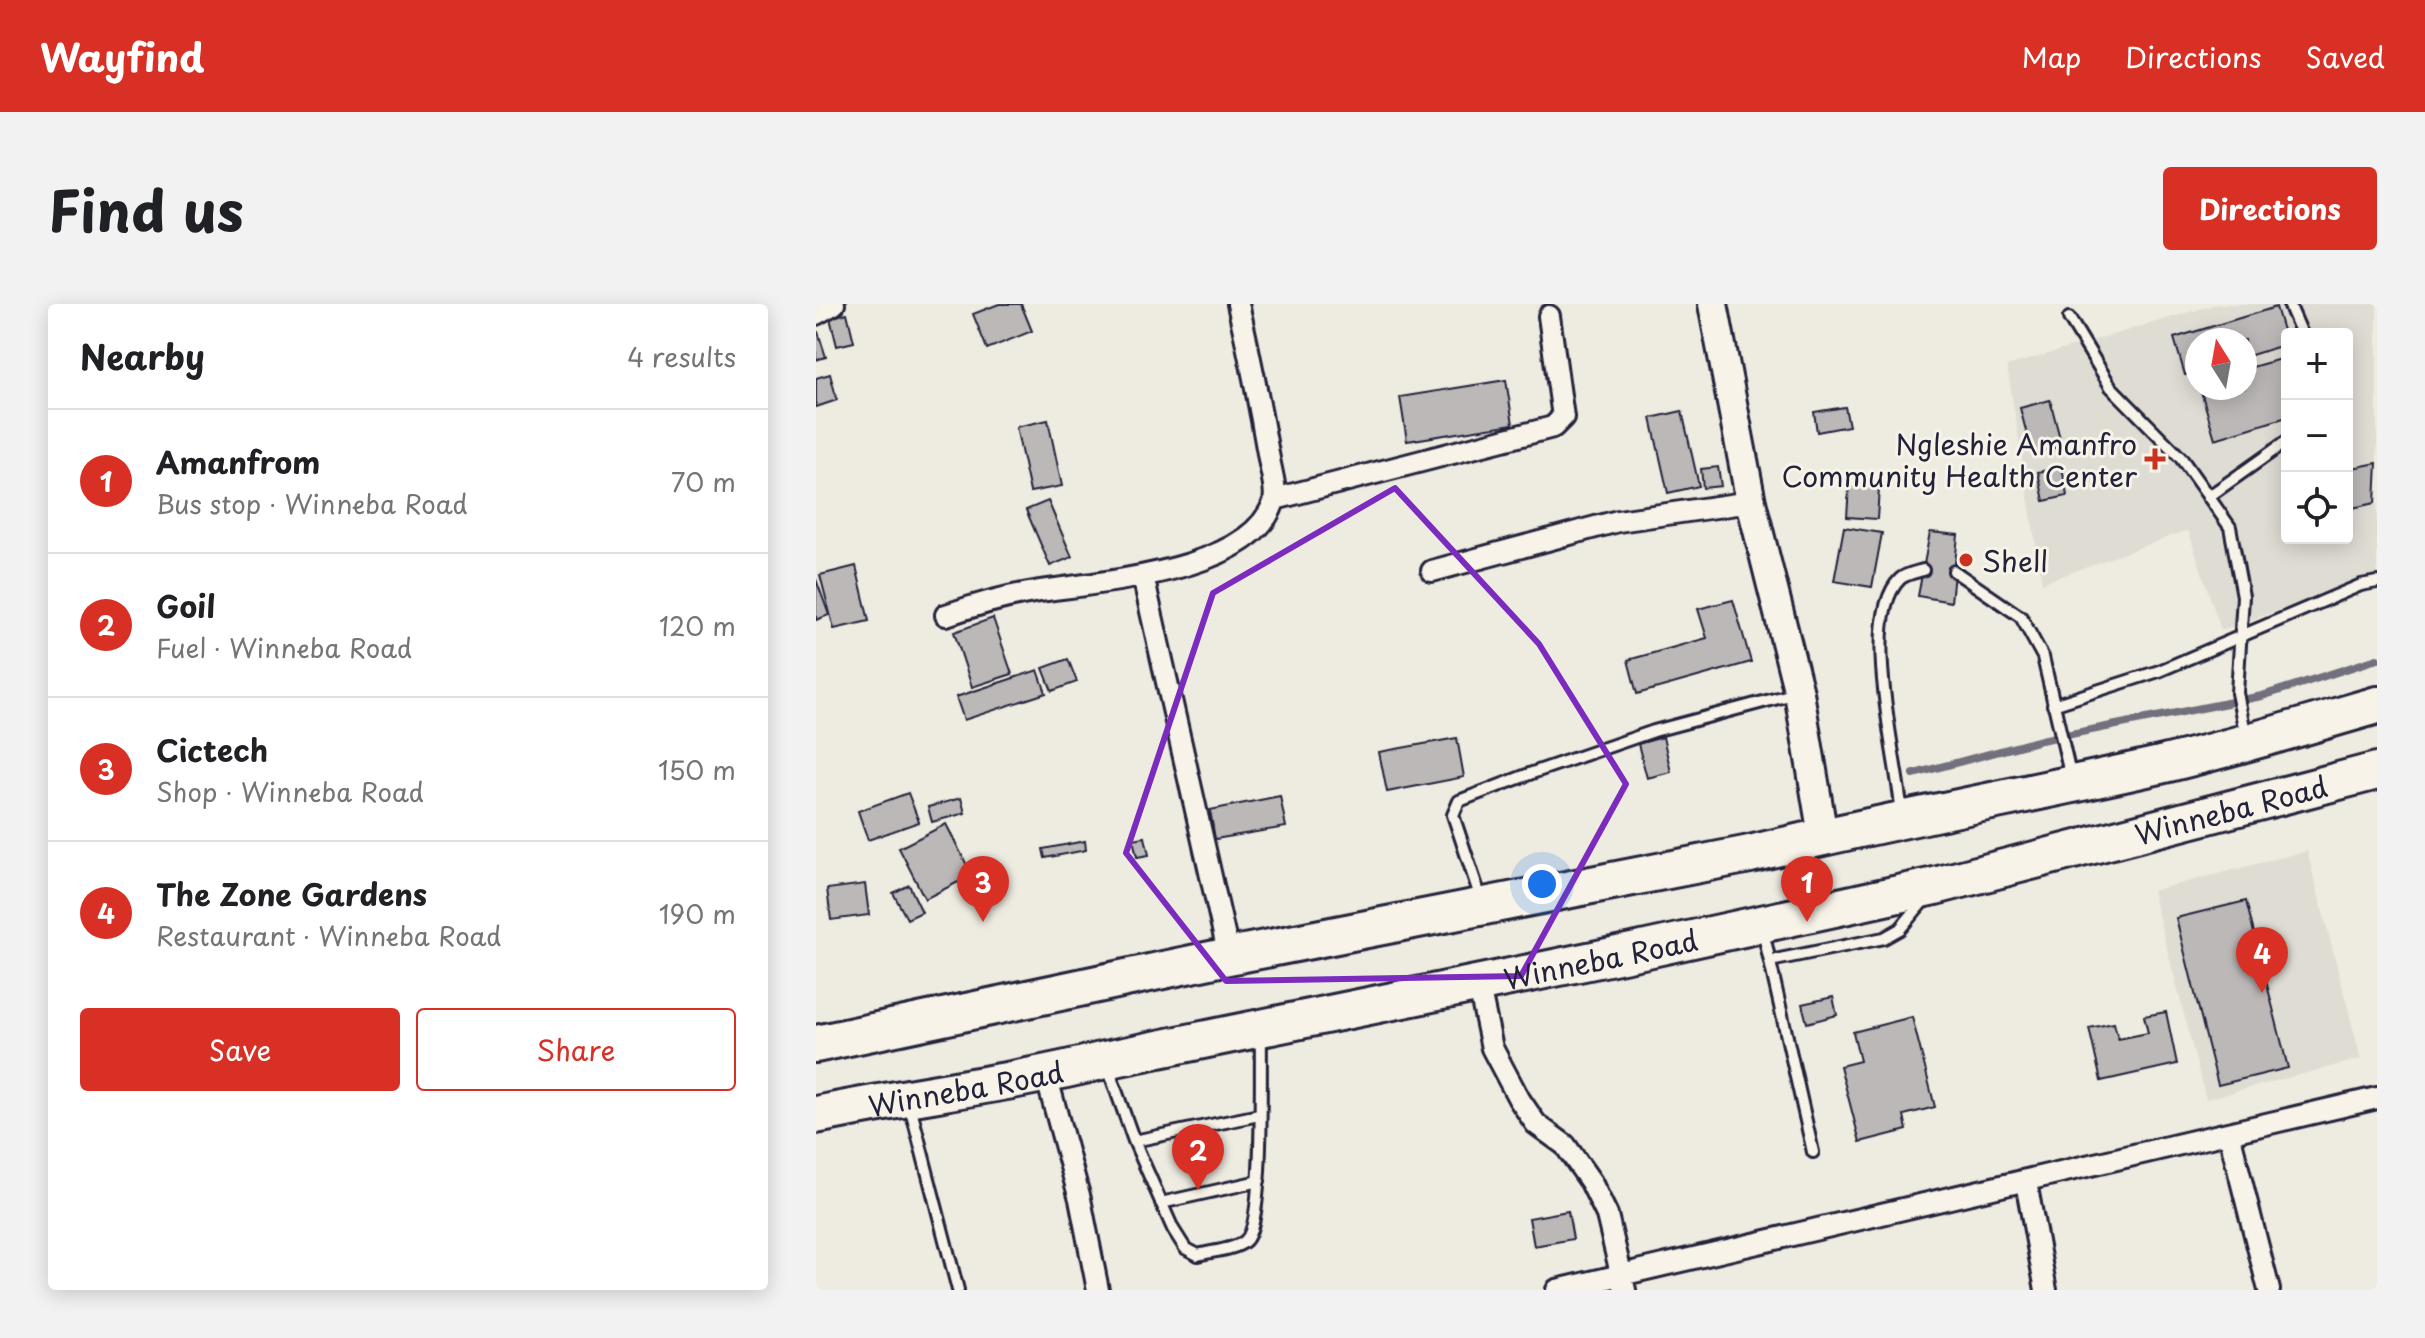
<!DOCTYPE html>
<html lang="en">
<head>
<meta charset="utf-8">
<style>
  :root { --surface:#fff; --page:#f2f2f2; --text:#202124; --muted:#757577; --line:#e0e0e0; --accent:#d93025 }
  body { margin:0; font-family:"Playpen Sans",sans-serif; background:var(--page); color:var(--text) }
  .controls { position:absolute; right:24px; top:24px; display:grid; overflow:hidden; border-radius:8px; box-shadow:0 4px 20px #0003 }
  .controls button { width:72px; height:72px; display:grid; place-items:center; padding:0; border:0; border-bottom:2px solid var(--line); background:var(--surface); color:var(--text); font:40px sans-serif }
  .compass { position:absolute; left:1369px; top:24px; width:72px; height:72px; border-radius:50%; background:var(--surface); box-shadow:0 4px 20px #0003; rotate:349deg }
  .you { position:absolute; left:726px; top:580px; width:28px; height:28px; margin:-20px; border:6px solid #fff; border-radius:50%; background:#1a73e8; box-shadow:0 0 0 12px #1a73e833 }
  .badge { display:grid; place-items:center; width:52px; height:52px; border-radius:50%; background:var(--accent); color:#fff; font-size:26px; font-weight:700 }
  .pin { position:absolute; translate:-50% -66px; filter:drop-shadow(0 2px 4px #0008) }
  .pin::after { content:''; position:absolute; top:42px; width:28px; height:24px; background:inherit; clip-path:polygon(0 0,100% 0,50% 100%) }
  .list { margin:0; padding:0; list-style:none }
  h2 { display:flex; justify-content:space-between; align-items:center; height:104px; margin:0; padding:0 32px; font-size:34px }
  h2 small { font-size:26px; font-weight:400; color:var(--muted) }
  .list li { display:grid; grid-template-columns:52px 1fr auto; gap:24px; align-items:center; box-sizing:border-box; height:144px; padding:0 32px; border-top:2px solid var(--line) }
  .list b { display:block; font-size:30px; white-space:nowrap }
  .list p { margin:0; font-size:26px; white-space:nowrap; color:var(--muted) }
  .list em { font-size:26px; font-style:normal; color:var(--muted) }
  .actions { display:flex; gap:16px; padding:24px 32px }
  .actions a { flex:1; padding:18px 0; border:2px solid var(--accent); border-radius:8px; text-align:center; font-size:28px; color:var(--accent) }
  .actions .main { background:var(--accent); color:#fff }
  .icon { flex:none; width:44px; height:44px; fill:none; stroke:currentColor; stroke-width:2; stroke-linecap:round; stroke-linejoin:round }
  .map { position:relative; flex:none; width:1561px; height:986px; overflow:hidden; border-radius:8px }
  header { display:flex; align-items:center; gap:48px; box-sizing:border-box; height:112px; padding:0 40px; background:var(--accent); color:#fff }
  header strong { font-size:38px }
  nav { display:flex; gap:44px; margin-inline-start:auto; font-size:28px }
  .intro { display:flex; align-items:center; justify-content:space-between; box-sizing:border-box; height:192px; padding:0 48px }
  h1 { margin:0; font-size:56px }
  .button { padding:20px 36px; border-radius:8px; background:var(--accent); color:#fff; font-size:28px; font-weight:700 }
  main { display:flex; gap:48px; padding:0 48px }
  aside { flex:1; background:var(--surface); border-radius:8px; box-shadow:0 4px 20px #0003 }
  .map>svg:first-child { display:block }
  .built { fill:#dfdcd4; fill-rule:evenodd }
  .lines { fill:none; stroke-linecap:round; stroke-linejoin:round }
  .stream { stroke:#716f7b; stroke-width:8 }
  .building { fill:#bbb8b7; stroke:#22223b; stroke-width:2 }
  .lane-casing { stroke:#22223b; stroke-width:16 }
  .street-casing { stroke:#22223b; stroke-width:26 }
  .secondary-casing { stroke:#22223b; stroke-width:34 }
  .highway-casing { stroke:#22223b; stroke-width:42 }
  .lane { stroke:#f7f3e8; stroke-width:10 }
  .street { stroke:#f7f3e8; stroke-width:20 }
  .secondary { stroke:#f7f3e8; stroke-width:28 }
  .highway { stroke:#f7f3e8; stroke-width:36 }
  .marked { fill:none; stroke:#7b2cbf; stroke-width:6; stroke-linejoin:round }
  .poi-dot { fill:#c8321e; stroke:#f7f3e8; stroke-width:3 }
  .labels { text-anchor:middle; dominant-baseline:central; stroke-width:6; stroke-linejoin:round; paint-order:stroke }
  .poi-label { font-size:28px; fill:#22223b; stroke:#f7f3e8; text-anchor:end }
  .street-label { font-size:28px; fill:#22223b; stroke:#f7f3e8 }
</style>
</head>
<body>
<header>
<strong>Wayfind</strong>
<nav><a>Map</a><a>Directions</a><a>Saved</a></nav>
</header>
<div class="intro"><h1>Find us</h1><a class="button">Directions</a></div>
<main>
<aside>
<h2>Nearby<small>4 results</small></h2>
<ul class="list">
<li><span class="badge">1</span><div><b>Amanfrom</b><p>Bus stop · Winneba Road</p></div><em>70 m</em></li>
<li><span class="badge">2</span><div><b>Goil</b><p>Fuel · Winneba Road</p></div><em>120 m</em></li>
<li><span class="badge">3</span><div><b>Cictech</b><p>Shop · Winneba Road</p></div><em>150 m</em></li>
<li><span class="badge">4</span><div><b>The Zone Gardens</b><p>Restaurant · Winneba Road</p></div><em>190 m</em></li>
</ul>
<div class="actions"><a class="main">Save</a><a>Share</a></div>
</aside>
<div class="map">
<svg width="1561" height="986" viewBox="0 0 1561 986">
  <rect width="100%" height="100%" fill="#eeebe1"/>
  <filter id="ink" filterUnits="userSpaceOnUse"><feTurbulence type="fractalNoise" baseFrequency=".0125" numOctaves="2"/><feDisplacementMap in="SourceGraphic" scale="16" xChannelSelector="R" yChannelSelector="G"/><feConvolveMatrix kernelMatrix="1 2 1 2 8 2 1 2 1" color-interpolation-filters="sRGB"/></filter>
  <g filter="url(#ink)">
    <path class="built" d="M 1401,0 L 1561,0 L 1561,273 L 1405,326 L 1372,226 L 1226,279 L 1191,62 ZM 1471,30 L 1531,30 L 1531,234 L 1471,234 ZM 1381,36 L 1429,36 L 1429,84 L 1381,84 Z
      M 1491,547 L 1545,755 L 1390,795 L 1336,587 Z"/>
    <g class="lines">
      <path class="stream" d="M 1098,470 L 1225,436 L 1446,392 L 1561,355"/>
    </g>
    <path class="building" d="M 183,0 L 205,0 L 216,27 L 171,45 L 157,10 Z
      M 1460,3 L 1471,40 L 1429,53 L 1429,36 L 1381,36 L 1381,67 L 1369,71 L 1358,34 Z
      M 31,9 L 38,38 L 21,42 L 14,14 Z
      M 0,28 L 2,28 L 10,53 L 0,56 Z
      M 1471,53 L 1471,113 L 1399,135 L 1384,84 L 1429,84 L 1429,65 Z
      M 14,70 L 21,96 L 0,103 L 0,74 Z
      M 690,76 L 697,120 L 591,137 L 584,93 Z
      M 1234,96 L 1246,142 L 1216,150 L 1204,104 Z
      M 1029,103 L 1033,122 L 1001,128 L 998,108 Z
      M 866,107 L 883,182 L 852,189 L 835,114 Z
      M 232,116 L 246,182 L 214,188 L 200,123 Z
      M 1561,159 L 1559,199 L 1532,205 L 1531,165 Z
      M 902,163 L 905,182 L 887,184 L 885,165 Z
      M 1246,163 L 1251,192 L 1228,197 L 1222,168 Z
      M 1033,182 L 1063,184 L 1061,215 L 1031,213 Z
      M 232,197 L 256,253 L 234,262 L 210,206 Z
      M 1028,223 L 1066,229 L 1056,283 L 1018,277 Z
      M 1114,228 L 1142,231 L 1135,298 L 1102,292 Z
      M 40,262 L 53,317 L 18,325 L 4,271 Z
      M 0,275 L 13,311 L 0,316 Z
      M 917,296 L 935,358 L 821,390 L 812,356 L 891,334 L 882,305 Z
      M 177,314 L 196,370 L 156,383 L 138,328 Z
      M 252,355 L 261,378 L 236,387 L 227,364 Z
      M 222,366 L 230,389 L 148,416 L 140,393 Z
      M 847,433 L 855,468 L 831,474 L 822,440 Z
      M 641,434 L 648,473 L 571,488 L 563,448 Z
      M 92,489 L 103,518 L 52,536 L 42,507 Z
      M 464,492 L 470,523 L 399,535 L 394,506 Z
      M 145,494 L 149,509 L 116,518 L 112,503 Z
      M 130,520 L 156,571 L 109,595 L 83,544 Z
      M 329,533 L 333,551 L 321,553 L 317,535 Z
      M 269,537 L 270,546 L 229,554 L 227,545 Z
      M 49,580 L 53,611 L 15,616 L 11,585 Z
      M 93,581 L 106,608 L 91,615 L 77,589 Z
      M 1430,597 L 1472,764 L 1402,781 L 1360,614 Z
      M 1017,693 L 1021,711 L 991,719 L 986,700 Z
      M 1350,708 L 1361,760 L 1285,777 L 1273,724 L 1298,719 L 1302,735 L 1332,729 L 1328,712 Z
      M 1096,713 L 1119,803 L 1088,811 L 1091,826 L 1044,838 L 1024,762 L 1044,757 L 1037,728 Z
      M 752,907 L 757,935 L 718,942 L 713,914 Z"/>
    <g class="lines">
      <g class="lane-casing">
        <path id="lane" d="M 1473,0 L 1486,30
          M 1253,14 L 1295,83 L 1365,154 L 1414,223 L 1427,292 L 1421,389 L 1430,433
          M 1392,193 L 1471,137
          M 1138,267 L 1205,313 L 1227,353 L 1255,474
          M 1237,401 L 1343,367 L 1545,281 L 1561,278
          M 1086,511 C 1082,458 1043,315 1084,275 C 1089,270 1100,268 1107,266
          M 665,595 L 637,511 L 643,497 L 716,469 L 838,427 L 981,389
          M 947,627 L 997,848
          M 954,657 L 1068,634 L 1084,625 L 1109,595
          M 291,761 L 318,837 L 357,925 L 369,944 L 382,951 C 395,947 419,946 429,937 C 449,922 444,763 445,731
          M 93,798 L 142,986
          M 318,837 L 443,811
          M 345,899 L 443,877"/>
      </g>
      <g class="street-casing">
        <path id="street" d="M 0,10 L 18,0
          M 459,195 L 737,123 L 747,113 L 733,12
          M 616,267 L 802,217 L 935,198
          M 327,272 L 413,652
          M 130,311 C 159,301 187,293 218,288 C 280,278 436,269 458,197 C 461,186 455,167 453,155 C 444,103 434,52 422,0
          M 662,678 L 676,744 L 703,795 L 720,820 L 749,841 L 775,878 L 791,911 L 809,986
          M 230,771 L 264,895 L 282,986
          M 1413,829 L 1453,986
          M 1210,878 L 1230,986
          M 741,986 L 1561,794"/>
      </g>
      <g class="secondary-casing">
        <path id="secondary" d="M 897,0 L 935,198 L 983,389 L 1007,532"/>
      </g>
      <g class="highway-casing">
        <g id="highway">
          <path d="M 0,740 L 413,652 L 934,550 C 1069,517 1207,492 1344,461 C 1417,444 1489,422 1561,401"/>
          <path id="s1" d="M 0,811 C 96,791 194,780 289,756 L 831,645 L 1119,582 L 1561,467"/>
        </g>
      </g>
      <use href="#lane" class="lane"/>
      <use href="#street" class="street"/>
      <use href="#secondary" class="secondary"/>
      <use href="#highway" class="highway"/>
    </g>
  </g>
  <path class="marked" d="M 579,184 L 723,340 L 810,480 L 705,672 L 410,677 L 310,549 L 397,289 Z"/>
  <g class="poi-dot">
    <path d="M1335 143h8v8h8v8h-8v8h-8v-8h-8v-8h8z"/>
    <circle cx="1150" cy="256" r="8"/>
  </g>
  <g class="labels">
    <g class="poi-label">
      <text x="1321" y="139">Ngleshie Amanfro<tspan x="1321" dy="32">Community Health Center</tspan></text>
      <text x="1166" y="256" text-anchor="start">Shell</text>
    </g>
    <g class="street-label">
      <text stroke="none"><textPath href="#s1" startOffset="1448">Winneba Road</textPath></text>
      <text stroke="none"><textPath href="#s1" startOffset="800">Winneba Road</textPath></text>
      <text stroke="none"><textPath href="#s1" startOffset="152">Winneba Road</textPath></text>
    </g>
  </g>
</svg>
<div class="controls">
<button>+</button>
<button>−</button>
<button><svg class="icon" aria-label="locate" viewBox="0 0 24 24"><circle cx="12" cy="12" r="6"/><path d="M12 2v4M12 18v4M2 12h4M18 12h4"/></svg></button>
</div>
<svg class="compass" viewBox="-18 -18 36 36"><path d="M0-13l5 13h-10z" fill="#e53935"/><path d="M0 13l5-13h-10z" fill="#757577"/></svg>
<div class="you"></div>
<div class="pin badge" style="left:991px;top:618px">1</div>
<div class="pin badge" style="left:382px;top:886px">2</div>
<div class="pin badge" style="left:167px;top:618px">3</div>
<div class="pin badge" style="left:1446px;top:689px">4</div>
</div>
</main>
</body>
</html>
